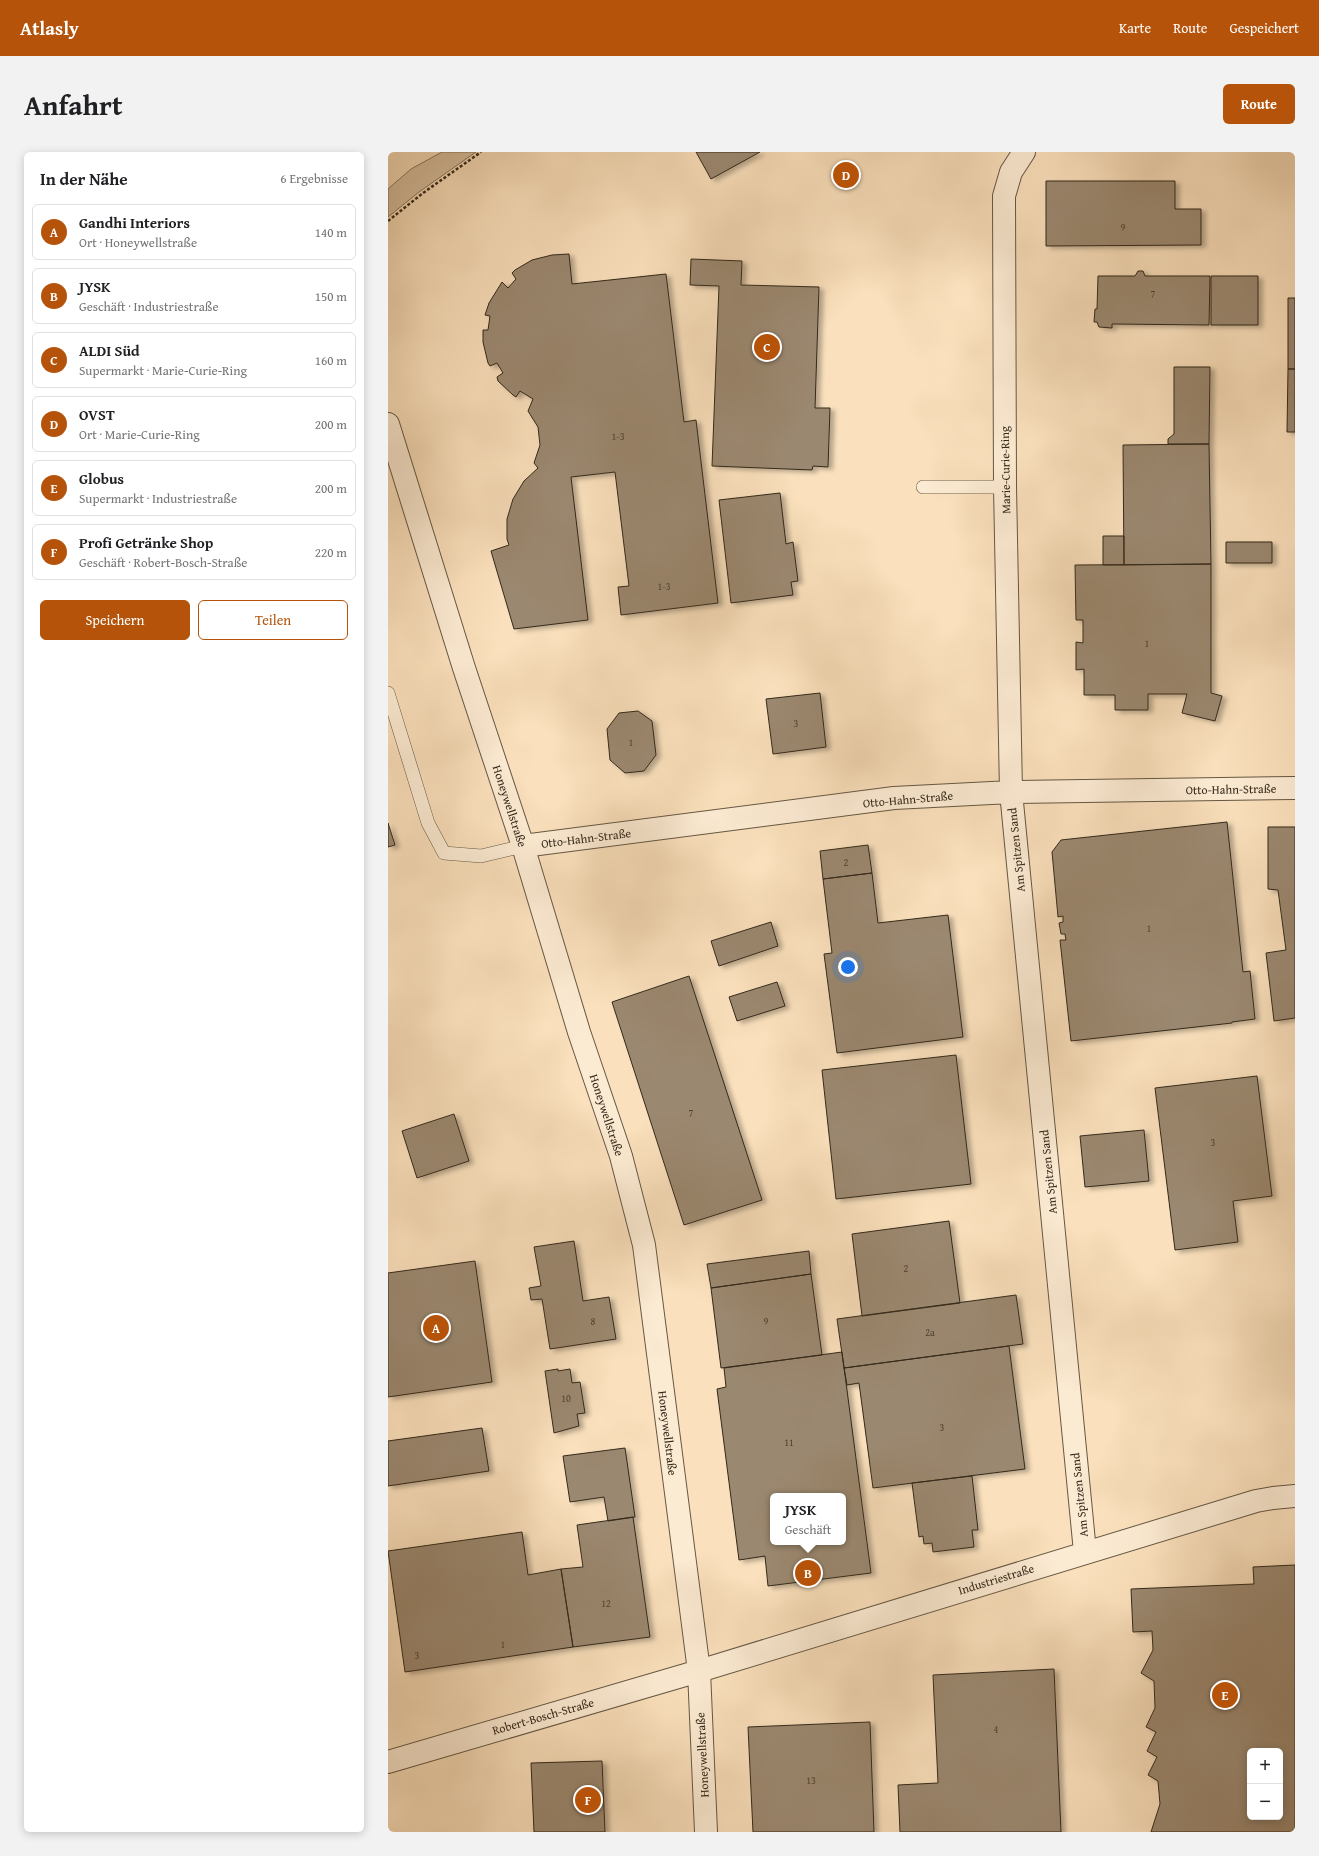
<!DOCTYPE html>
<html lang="de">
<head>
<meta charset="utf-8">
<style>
  :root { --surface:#fff; --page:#f2f2f2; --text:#202124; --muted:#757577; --line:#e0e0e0; --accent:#b45309 }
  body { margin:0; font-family:"Gentium Book Plus",serif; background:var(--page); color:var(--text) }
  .controls { position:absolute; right:12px; bottom:12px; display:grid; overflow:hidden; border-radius:6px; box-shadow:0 2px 10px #0003 }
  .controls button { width:36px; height:36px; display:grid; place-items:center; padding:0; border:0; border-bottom:1px solid var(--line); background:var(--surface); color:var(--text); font:20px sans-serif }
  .you { position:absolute; left:460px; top:815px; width:14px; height:14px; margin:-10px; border:3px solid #fff; border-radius:50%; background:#1a73e8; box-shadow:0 0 0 6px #1a73e833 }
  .badge { display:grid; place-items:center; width:26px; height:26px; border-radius:50%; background:var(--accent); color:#fff; font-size:13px; font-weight:700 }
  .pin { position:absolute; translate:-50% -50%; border:2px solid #fff; box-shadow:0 1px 4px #0006 }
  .popup { position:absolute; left:382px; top:1341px; width:76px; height:52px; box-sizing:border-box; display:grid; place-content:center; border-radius:6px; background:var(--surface); filter:drop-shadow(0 1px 3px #0005); font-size:13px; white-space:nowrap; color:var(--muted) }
  .popup b { font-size:15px; color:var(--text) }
  .popup::after { content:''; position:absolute; left:50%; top:100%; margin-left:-8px; border:8px solid transparent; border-top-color:var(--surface) }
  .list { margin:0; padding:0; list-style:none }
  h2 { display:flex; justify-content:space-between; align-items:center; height:52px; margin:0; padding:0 16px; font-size:17px }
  h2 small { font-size:13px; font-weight:400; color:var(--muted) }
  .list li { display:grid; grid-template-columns:26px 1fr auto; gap:12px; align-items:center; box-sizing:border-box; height:56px; margin:0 8px 8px; padding:0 8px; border:1px solid var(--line); border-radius:6px }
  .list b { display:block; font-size:15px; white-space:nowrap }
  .list p { margin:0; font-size:13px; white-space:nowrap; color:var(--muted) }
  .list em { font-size:13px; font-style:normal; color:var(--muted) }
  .actions { display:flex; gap:8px; padding:12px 16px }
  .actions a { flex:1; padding:9px 0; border:1px solid var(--accent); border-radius:6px; text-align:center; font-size:14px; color:var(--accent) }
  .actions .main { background:var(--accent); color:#fff }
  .map { position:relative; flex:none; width:907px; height:1680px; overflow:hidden; border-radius:6px }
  header { display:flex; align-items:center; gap:24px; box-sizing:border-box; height:56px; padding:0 20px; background:var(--accent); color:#fff }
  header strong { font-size:19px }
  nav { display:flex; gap:22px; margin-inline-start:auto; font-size:14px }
  .intro { display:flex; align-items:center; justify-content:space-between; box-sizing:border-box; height:96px; padding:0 24px }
  h1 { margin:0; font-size:28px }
  .button { padding:10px 18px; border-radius:6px; background:var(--accent); color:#fff; font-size:14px; font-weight:700 }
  main { display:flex; gap:24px; padding:0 24px }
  aside { flex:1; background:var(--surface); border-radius:6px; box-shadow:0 2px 10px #0003 }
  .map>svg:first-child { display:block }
  .green { fill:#d8c1a1; stroke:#86755e }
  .building { fill:#9b886f; stroke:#34291b; fill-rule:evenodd; filter:url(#shadow) }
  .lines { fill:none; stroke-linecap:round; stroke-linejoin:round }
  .lane-casing { stroke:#665743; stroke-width:14 }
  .street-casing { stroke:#665743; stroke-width:24 }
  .path { stroke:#34291b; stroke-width:2.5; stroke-dasharray:3 2; stroke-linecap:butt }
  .lane { stroke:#fcebd3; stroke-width:13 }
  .street { stroke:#fcebd3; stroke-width:22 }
  .labels { text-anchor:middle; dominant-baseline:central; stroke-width:3.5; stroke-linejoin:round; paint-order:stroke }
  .number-label { font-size:10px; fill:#4e4130 }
  .street-label { font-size:12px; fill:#34291b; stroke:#fcebd3 }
</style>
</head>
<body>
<header>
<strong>Atlasly</strong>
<nav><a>Karte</a><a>Route</a><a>Gespeichert</a></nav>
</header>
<div class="intro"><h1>Anfahrt</h1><a class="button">Route</a></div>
<main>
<aside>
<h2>In der Nähe<small>6 Ergebnisse</small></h2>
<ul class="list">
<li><span class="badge">A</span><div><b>Gandhi Interiors</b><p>Ort · Honeywellstraße</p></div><em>140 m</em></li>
<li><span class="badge">B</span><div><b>JYSK</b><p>Geschäft · Industriestraße</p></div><em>150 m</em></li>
<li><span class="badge">C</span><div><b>ALDI Süd</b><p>Supermarkt · Marie-Curie-Ring</p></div><em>160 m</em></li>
<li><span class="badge">D</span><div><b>OVST</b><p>Ort · Marie-Curie-Ring</p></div><em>200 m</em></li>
<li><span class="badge">E</span><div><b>Globus</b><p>Supermarkt · Industriestraße</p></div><em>200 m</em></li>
<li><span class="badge">F</span><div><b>Profi Getränke Shop</b><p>Geschäft · Robert-Bosch-Straße</p></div><em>220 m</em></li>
</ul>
<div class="actions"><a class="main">Speichern</a><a>Teilen</a></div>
</aside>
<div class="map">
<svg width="907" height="1680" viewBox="0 0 907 1680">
  <defs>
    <filter id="shadow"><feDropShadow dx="4.5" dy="2.5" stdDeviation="2" flood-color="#0004"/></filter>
  </defs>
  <rect width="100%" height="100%" fill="#fae0bc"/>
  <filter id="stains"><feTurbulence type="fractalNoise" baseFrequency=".005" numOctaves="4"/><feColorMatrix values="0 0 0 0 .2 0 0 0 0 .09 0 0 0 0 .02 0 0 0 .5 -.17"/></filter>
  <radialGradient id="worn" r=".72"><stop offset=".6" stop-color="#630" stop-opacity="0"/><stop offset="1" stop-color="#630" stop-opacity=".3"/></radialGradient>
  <path class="green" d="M 54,0 L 88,0 L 31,40 L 0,65 L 0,37 L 23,17 Z"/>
  <path class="building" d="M 308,0 L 372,0 L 323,27 Z
    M 452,14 L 463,14 L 463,31 L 452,31 Z
    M 658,29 L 787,29 L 787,57 L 813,57 L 813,93 L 658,94 Z
    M 181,102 L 184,132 L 278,122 L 296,270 L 308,268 L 330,451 L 233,463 L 230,435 L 241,434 L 227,320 L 183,325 L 200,468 L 126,477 L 103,399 L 121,393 L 119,387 L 119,367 L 125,347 L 136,329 L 150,316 L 146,311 L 152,293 L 150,275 L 140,259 L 145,247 L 132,239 L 128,245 L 125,243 L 110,229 L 109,225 L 115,221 L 109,211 L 102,214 L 100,211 L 95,190 L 95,178 L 100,178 L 102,164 L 97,163 L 101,151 L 114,130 L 120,136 L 128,127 L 124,121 L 127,118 L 144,108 L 164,103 Z
    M 303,107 L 354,109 L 353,133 L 431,135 L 427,256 L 442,256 L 440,315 L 425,314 L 424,318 L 324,314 L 331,134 L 302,133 Z
    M 750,119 L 755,119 L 757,124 L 822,124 L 821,173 L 724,172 L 724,176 L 711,175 L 709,170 L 706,170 L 707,157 L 709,157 L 710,124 L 747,124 Z
    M 823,124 L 870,124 L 870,173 L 823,173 Z
    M 900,146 L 907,146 L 907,217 L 900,217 Z
    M 786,215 L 822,215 L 821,292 L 780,292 L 780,287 L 786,282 Z
    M 900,217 L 907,217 L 907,280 L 899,280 Z
    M 821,292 L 823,412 L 736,413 L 735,293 Z
    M 392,341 L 398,392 L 405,390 L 410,429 L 403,430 L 405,443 L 343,451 L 331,348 Z
    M 715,384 L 736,384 L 736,413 L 715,413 Z
    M 838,390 L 884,390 L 884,411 L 838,411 Z
    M 823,412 L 823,541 L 834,544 L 827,569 L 794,561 L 799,542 L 760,542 L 760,558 L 727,558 L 727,543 L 696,543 L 696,517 L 688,518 L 688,490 L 695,491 L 695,468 L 688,468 L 687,413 Z
    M 432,541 L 438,595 L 385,602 L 378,547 Z
    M 250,559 L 264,569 L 268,603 L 256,619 L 237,621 L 222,608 L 219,577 L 231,561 Z
    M 839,670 L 855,820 L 862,819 L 867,867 L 844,870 L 844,871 L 683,889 L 672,788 L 678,788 L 677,782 L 673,782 L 671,771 L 675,770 L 675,764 L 670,765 L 664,700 L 673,688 Z
    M 0,671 L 7,693 L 0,695 Z
    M 880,675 L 907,675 L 907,866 L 886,869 L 878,801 L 898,798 L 890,738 L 880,737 Z
    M 480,693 L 484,721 L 435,727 L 432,699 Z
    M 484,721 L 490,771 L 560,763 L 575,885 L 449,901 L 436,802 L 444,801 L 435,727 Z
    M 383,770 L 390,794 L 331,814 L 323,789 Z
    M 301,824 L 374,1048 L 296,1073 L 224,850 Z
    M 389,830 L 397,854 L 349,869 L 341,845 Z
    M 568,903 L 583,1032 L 448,1047 L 434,918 Z
    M 869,924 L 884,1044 L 845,1049 L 850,1090 L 787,1098 L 767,936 Z
    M 66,962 L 81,1009 L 29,1026 L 14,979 Z
    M 756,978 L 761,1029 L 697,1035 L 692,984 Z
    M 561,1069 L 572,1151 L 474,1164 L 464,1082 Z
    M 186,1089 L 195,1149 L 221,1145 L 228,1187 L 162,1197 L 154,1147 L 143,1148 L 141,1136 L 153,1134 L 146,1095 Z
    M 421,1099 L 423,1122 L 323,1136 L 319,1112 Z
    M 87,1109 L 104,1230 L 0,1245 L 0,1121 Z
    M 423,1122 L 434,1203 L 333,1216 L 323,1136 Z
    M 628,1143 L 635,1192 L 456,1216 L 449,1167 Z
    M 621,1194 L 637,1317 L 485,1336 L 471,1231 L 459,1233 L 456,1216 Z
    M 454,1200 L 483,1421 L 380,1434 L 377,1404 L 351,1408 L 329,1237 L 338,1235 L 336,1216 ZM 385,1344 L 455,1344 L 455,1390 L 385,1390 Z
    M 170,1217 L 170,1219 L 182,1217 L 184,1231 L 192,1230 L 197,1261 L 189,1262 L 191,1274 L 166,1281 L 157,1219 Z
    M 94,1276 L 101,1319 L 0,1334 L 0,1289 Z
    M 237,1296 L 247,1365 L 220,1369 L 216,1345 L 182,1350 L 175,1304 Z
    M 584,1324 L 590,1378 L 584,1378 L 586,1395 L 545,1400 L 544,1391 L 536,1392 L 535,1384 L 531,1385 L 524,1331 Z
    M 245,1365 L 262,1485 L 185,1495 L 173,1417 L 195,1415 L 189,1373 Z
    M 134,1380 L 140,1423 L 173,1417 L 185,1495 L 17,1520 L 0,1399 Z
    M 907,1413 L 907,1680 L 763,1680 L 772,1652 L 770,1629 L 760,1623 L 769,1605 L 759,1599 L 768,1580 L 758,1575 L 767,1556 L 766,1529 L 753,1521 L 765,1498 L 764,1479 L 745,1480 L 743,1437 L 866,1432 L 865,1415 ZM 862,1599 L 892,1599 L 892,1665 L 862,1665 Z
    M 666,1517 L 673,1680 L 512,1680 L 510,1633 L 550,1631 L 545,1523 Z
    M 482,1570 L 486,1680 L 365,1680 L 360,1575 Z
    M 214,1609 L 217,1680 L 146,1680 L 143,1611 Z"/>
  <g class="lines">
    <g class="lane-casing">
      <path id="lane" d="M 535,335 L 617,335
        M 0,541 L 40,671 L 56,701 L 93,704 L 135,694"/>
    </g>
    <g class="street-casing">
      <path id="street" d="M 636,0 L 623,20 L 616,44 L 617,335 L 623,640 L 697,1400
        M 0,272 L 76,516 L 135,694 L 191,880 L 233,1004 L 256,1093 L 311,1519 L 318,1680
        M 135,694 L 506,646 L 623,640 L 907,636
        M 0,1610 L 311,1519 L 868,1349 L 885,1346 L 907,1344"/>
    </g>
    <path class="path" d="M 0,69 L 35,41 L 93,0"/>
    <use href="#lane" class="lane"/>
    <use href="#street" class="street"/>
  </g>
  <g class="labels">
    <g class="number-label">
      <text x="735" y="75">9</text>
      <text x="765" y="141">7</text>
      <text x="230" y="284">1-3</text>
      <text x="276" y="434">1-3</text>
      <text x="759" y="491">1</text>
      <text x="408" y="571">3</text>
      <text x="243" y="590">1</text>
      <text x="458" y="710">2</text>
      <text x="761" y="776">1</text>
      <text x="303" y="960">7</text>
      <text x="825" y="990">3</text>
      <text x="518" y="1116">2</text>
      <text x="205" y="1169">8</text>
      <text x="378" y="1169">9</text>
      <text x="542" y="1180">2a</text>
      <text x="178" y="1246">10</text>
      <text x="554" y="1275">3</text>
      <text x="401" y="1290">11</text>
      <text x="218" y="1451">12</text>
      <text x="115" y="1492">1</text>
      <text x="29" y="1503">3</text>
      <text x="608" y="1577">4</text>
      <text x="423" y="1628">13</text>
    </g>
    <g class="street-label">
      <text transform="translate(617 318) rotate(-91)">Marie-Curie-Ring</text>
      <text transform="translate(843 637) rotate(-1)">Otto-Hahn-Straße</text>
      <text transform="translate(520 647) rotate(-5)">Otto-Hahn-Straße</text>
      <text transform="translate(122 654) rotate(72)">Honeywellstraße</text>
      <text transform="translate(198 686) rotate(-7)">Otto-Hahn-Straße</text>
      <text transform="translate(628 698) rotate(-96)">Am Spitzen Sand</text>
      <text transform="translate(219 963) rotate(72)">Honeywellstraße</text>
      <text transform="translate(660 1020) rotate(-96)">Am Spitzen Sand</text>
      <text transform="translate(280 1281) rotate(83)">Honeywellstraße</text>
      <text transform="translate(691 1343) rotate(-96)">Am Spitzen Sand</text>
      <text transform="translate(608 1427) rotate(-17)">Industriestraße</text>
      <text transform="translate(155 1564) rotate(-16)">Robert-Bosch-Straße</text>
      <text transform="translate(314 1603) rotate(-93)">Honeywellstraße</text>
    </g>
  </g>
  <rect width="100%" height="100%" filter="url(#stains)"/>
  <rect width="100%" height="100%" fill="url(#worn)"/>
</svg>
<div class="controls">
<button>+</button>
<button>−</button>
</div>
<div class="you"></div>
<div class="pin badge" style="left:48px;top:1176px">A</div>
<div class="pin badge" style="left:420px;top:1421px">B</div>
<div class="popup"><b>JYSK</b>Geschäft</div>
<div class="pin badge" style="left:379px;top:195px">C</div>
<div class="pin badge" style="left:458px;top:23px">D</div>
<div class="pin badge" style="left:837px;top:1543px">E</div>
<div class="pin badge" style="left:200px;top:1648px">F</div>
</div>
</main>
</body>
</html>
